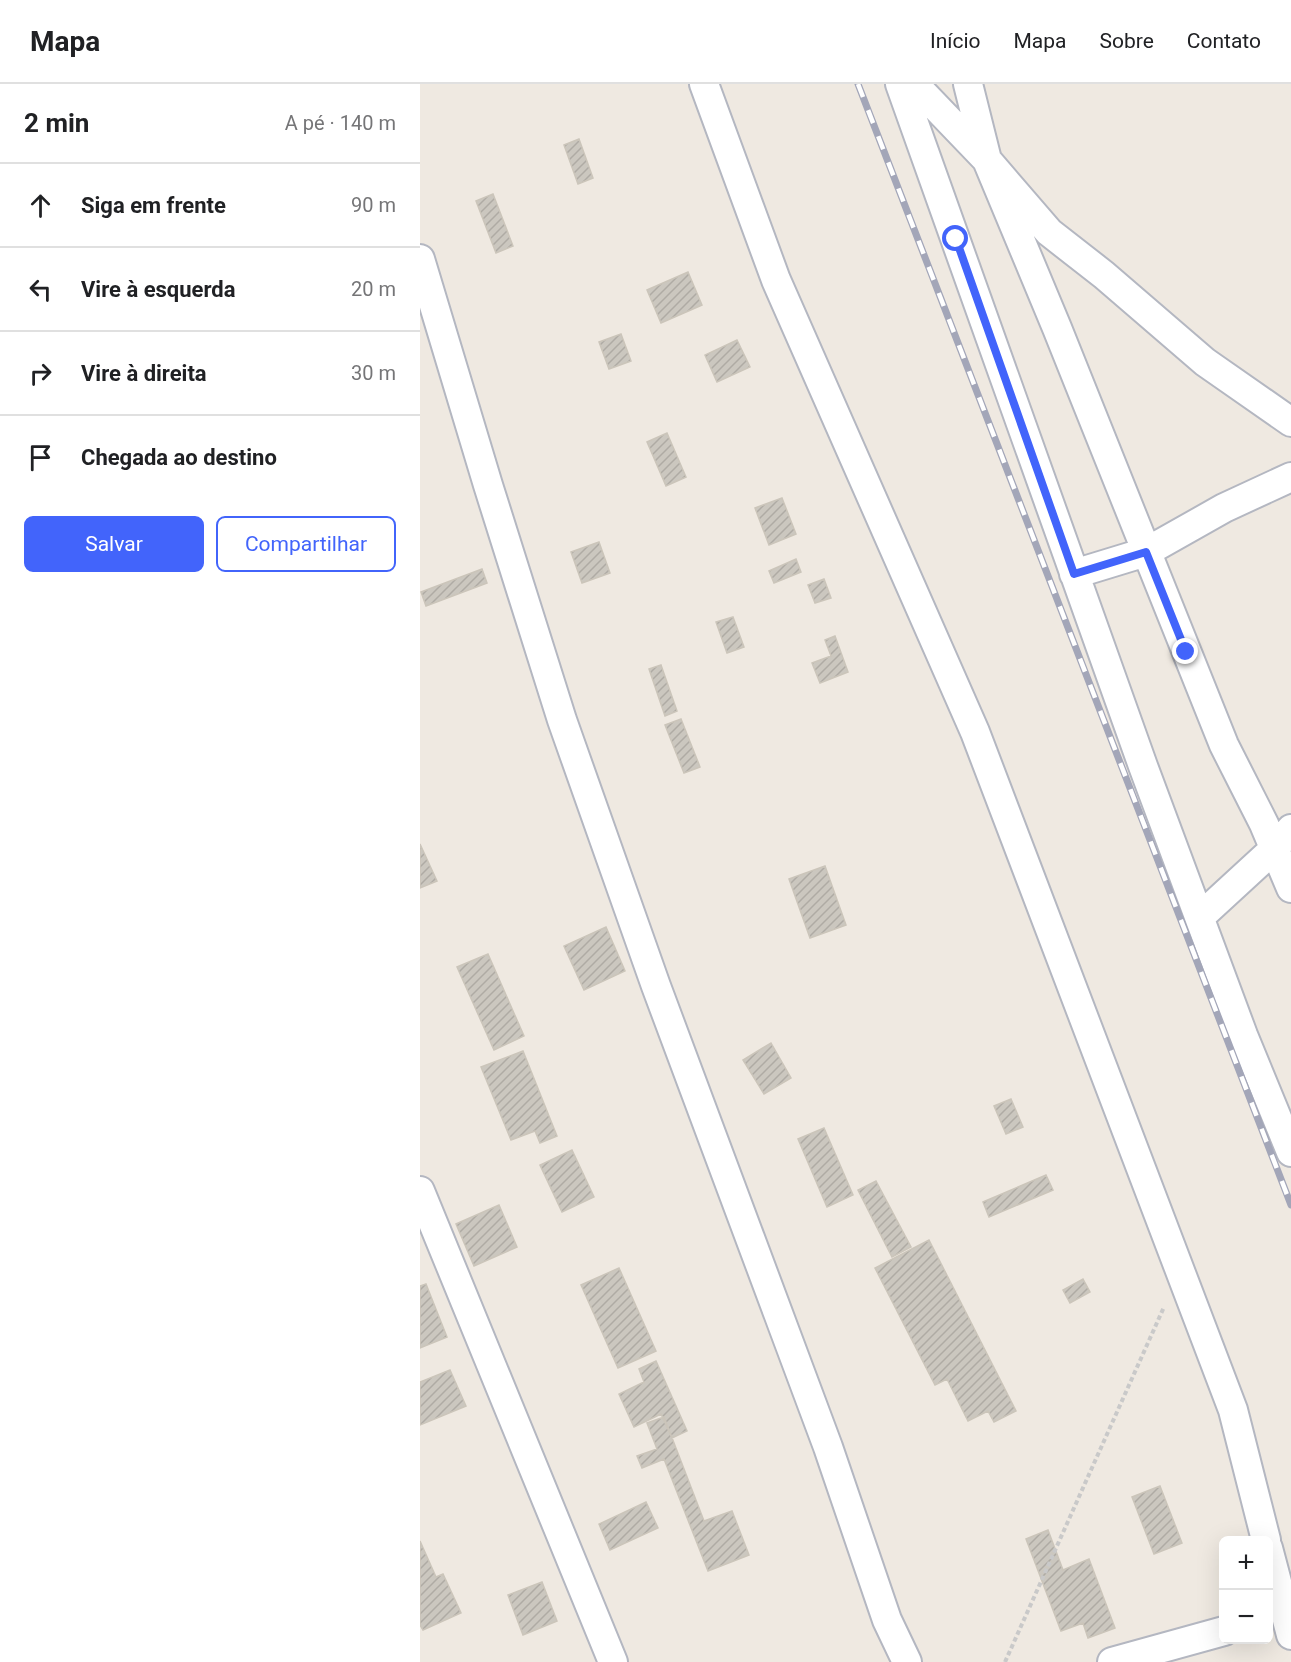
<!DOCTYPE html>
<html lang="pt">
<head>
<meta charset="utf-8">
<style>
  :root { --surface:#fff; --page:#f2f2f2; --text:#202124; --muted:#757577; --line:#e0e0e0; --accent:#4264fb }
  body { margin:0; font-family:Roboto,sans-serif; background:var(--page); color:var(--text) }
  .controls { position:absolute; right:18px; bottom:18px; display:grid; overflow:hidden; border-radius:9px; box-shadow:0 6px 24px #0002 }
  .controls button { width:54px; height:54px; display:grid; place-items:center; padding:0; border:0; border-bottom:2px solid var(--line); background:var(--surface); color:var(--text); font:30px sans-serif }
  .stop { position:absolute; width:18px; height:18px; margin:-14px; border:4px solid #4264fb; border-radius:50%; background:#fff }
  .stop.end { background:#4264fb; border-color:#fff; box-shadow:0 2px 6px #0008 }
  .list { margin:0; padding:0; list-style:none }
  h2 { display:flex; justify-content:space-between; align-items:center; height:78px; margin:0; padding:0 24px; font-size:26px }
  h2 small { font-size:20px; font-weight:400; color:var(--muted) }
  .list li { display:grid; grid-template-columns:39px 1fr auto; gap:18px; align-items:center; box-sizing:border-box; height:84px; padding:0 24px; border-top:2px solid var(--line) }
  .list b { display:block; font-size:22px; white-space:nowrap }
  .list em { font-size:20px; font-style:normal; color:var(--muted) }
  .actions { display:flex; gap:12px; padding:18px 24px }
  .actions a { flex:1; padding:14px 0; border:2px solid var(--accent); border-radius:9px; text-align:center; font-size:21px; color:var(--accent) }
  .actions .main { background:var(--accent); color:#fff }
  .icon { flex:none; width:33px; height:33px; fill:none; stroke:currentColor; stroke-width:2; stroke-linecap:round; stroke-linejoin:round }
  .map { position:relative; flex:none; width:871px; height:1578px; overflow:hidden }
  header { display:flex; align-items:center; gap:36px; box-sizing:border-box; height:84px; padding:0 30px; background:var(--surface); border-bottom:2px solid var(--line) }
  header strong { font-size:28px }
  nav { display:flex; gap:33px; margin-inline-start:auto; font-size:21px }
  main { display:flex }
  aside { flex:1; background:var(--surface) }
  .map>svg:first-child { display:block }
  .building { fill:url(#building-hatch); stroke:#cbc5ba; stroke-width:1.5 }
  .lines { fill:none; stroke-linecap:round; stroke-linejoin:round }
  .minor-casing { stroke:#b4b7c1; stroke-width:32 }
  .path { stroke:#c9c9c9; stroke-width:4; stroke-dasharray:4.5 3; stroke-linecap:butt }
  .minor { stroke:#fff; stroke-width:28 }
  .rail-casing { stroke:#a3a6b8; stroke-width:7 }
  .rail { stroke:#fff; stroke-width:4.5; stroke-dasharray:14; stroke-linecap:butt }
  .route { stroke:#4264fb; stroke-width:8 }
</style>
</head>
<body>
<header>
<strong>Mapa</strong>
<nav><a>Início</a><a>Mapa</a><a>Sobre</a><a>Contato</a></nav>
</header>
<main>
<aside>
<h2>2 min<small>A pé · 140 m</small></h2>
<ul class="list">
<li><svg class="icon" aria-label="ahead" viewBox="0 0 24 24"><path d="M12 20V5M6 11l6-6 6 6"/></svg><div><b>Siga em frente</b></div><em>90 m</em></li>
<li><svg class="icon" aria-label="left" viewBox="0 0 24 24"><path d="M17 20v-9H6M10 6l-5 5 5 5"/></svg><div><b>Vire à esquerda</b></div><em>20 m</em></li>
<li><svg class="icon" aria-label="right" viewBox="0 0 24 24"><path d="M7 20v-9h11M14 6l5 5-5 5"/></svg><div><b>Vire à direita</b></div><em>30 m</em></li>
<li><svg class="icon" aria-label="arrive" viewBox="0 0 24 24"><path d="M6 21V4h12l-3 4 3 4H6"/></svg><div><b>Chegada ao destino</b></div></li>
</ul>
<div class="actions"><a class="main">Salvar</a><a>Compartilhar</a></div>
</aside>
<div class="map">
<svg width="871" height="1578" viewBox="0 0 871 1578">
  <defs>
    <pattern id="building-hatch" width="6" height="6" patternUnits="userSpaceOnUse" patternTransform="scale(1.5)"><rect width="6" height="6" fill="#cbc7bf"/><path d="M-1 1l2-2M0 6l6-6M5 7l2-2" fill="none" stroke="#afaba4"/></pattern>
  </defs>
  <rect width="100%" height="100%" fill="#efe9e1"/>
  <path class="building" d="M 159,55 L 173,94 L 158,100 L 144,61 Z
    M 73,110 L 93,162 L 76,169 L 56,117 Z
    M 268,188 L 282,221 L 241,239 L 227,206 Z
    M 201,250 L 211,277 L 189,285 L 179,258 Z
    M 317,256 L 330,283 L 297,298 L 285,271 Z
    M 247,349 L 266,393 L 246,402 L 227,358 Z
    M 362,414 L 376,450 L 349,461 L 335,424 Z
    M 179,458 L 190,489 L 162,499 L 151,468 Z
    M 376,475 L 381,488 L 354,499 L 349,487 Z
    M 62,485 L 67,499 L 6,522 L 1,508 Z
    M 404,495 L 411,514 L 395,519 L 388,501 Z
    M 313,533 L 324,563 L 307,569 L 296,538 Z
    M 415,552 L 428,588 L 400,599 L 392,579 L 411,572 L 405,556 Z
    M 241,581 L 257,627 L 245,632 L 229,585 Z
    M 261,635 L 280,683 L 264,689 L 245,641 Z
    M 0,760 L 17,797 L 0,804 Z
    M 405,782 L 426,841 L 390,854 L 369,795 Z
    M 186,843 L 205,887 L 164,906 L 144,862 Z
    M 68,870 L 104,952 L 74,966 L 37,883 Z
    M 351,959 L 371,994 L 344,1010 L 323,976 Z
    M 103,967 L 137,1052 L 120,1059 L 115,1047 L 91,1056 L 61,983 Z
    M 591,1015 L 603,1043 L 586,1050 L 574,1022 Z
    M 404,1044 L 433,1111 L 407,1123 L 378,1055 Z
    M 152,1066 L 174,1113 L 142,1128 L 120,1081 Z
    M 626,1091 L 633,1106 L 569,1133 L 563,1118 Z
    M 456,1097 L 491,1163 L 472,1173 L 438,1106 Z
    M 79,1121 L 97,1163 L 54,1182 L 36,1140 Z
    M 509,1156 L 596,1327 L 574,1338 L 568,1327 L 548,1337 L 527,1295 L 515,1301 L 455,1184 Z
    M 199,1184 L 236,1267 L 198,1284 L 161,1201 Z
    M 663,1195 L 670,1208 L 650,1219 L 643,1206 Z
    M 6,1200 L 27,1253 L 0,1264 L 0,1202 Z
    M 236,1277 L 267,1347 L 252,1354 L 241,1330 L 214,1343 L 199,1310 L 224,1298 L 219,1285 Z
    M 30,1286 L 46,1322 L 0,1341 L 0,1298 Z
    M 244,1333 L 284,1437 L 312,1427 L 329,1471 L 288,1487 L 244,1375 L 222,1384 L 217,1372 L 237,1365 L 227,1339 Z
    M 740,1402 L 762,1459 L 734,1470 L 712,1413 Z
    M 226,1418 L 238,1444 L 190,1466 L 179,1440 Z
    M 628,1446 L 643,1486 L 669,1475 L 695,1544 L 668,1554 L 663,1539 L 641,1547 L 606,1455 Z
    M 0,1457 L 16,1493 L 23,1490 L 41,1529 L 3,1546 L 0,1541 Z
    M 122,1498 L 137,1537 L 103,1551 L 88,1511 Z"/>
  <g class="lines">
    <g class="minor-casing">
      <path id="minor" d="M 284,0 L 356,196 L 555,648 L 813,1326 L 846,1456
        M 480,0 L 723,682 L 823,951 L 871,1068
        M 494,0 L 567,76 L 629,148 L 684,191 L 785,278 L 871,338
        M 548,0 L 567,76 L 637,244 L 804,661 L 844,740 L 871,804
        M 0,175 L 68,401 L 142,636 L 236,902 L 408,1363 L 467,1536 L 487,1578
        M 654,490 L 726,468 L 804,424 L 871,393
        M 780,833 L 854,765 L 871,745
        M 0,1107 L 193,1578
        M 848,1464 L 871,1551
        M 692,1578 L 804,1547"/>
    </g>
    <path class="path" d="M 585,1578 L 744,1223"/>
    <use href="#minor" class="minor"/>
    <g class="rail-casing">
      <path id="rail" d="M 438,0 L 871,1121"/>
    </g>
    <use href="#rail" class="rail"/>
  </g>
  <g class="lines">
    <path class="route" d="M 536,155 L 654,490 L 726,468 L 766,568"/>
  </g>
</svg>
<div class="controls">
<button>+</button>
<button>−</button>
</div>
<div class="stop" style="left:536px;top:155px"></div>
<div class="stop end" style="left:766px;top:568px"></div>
</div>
</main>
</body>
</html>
